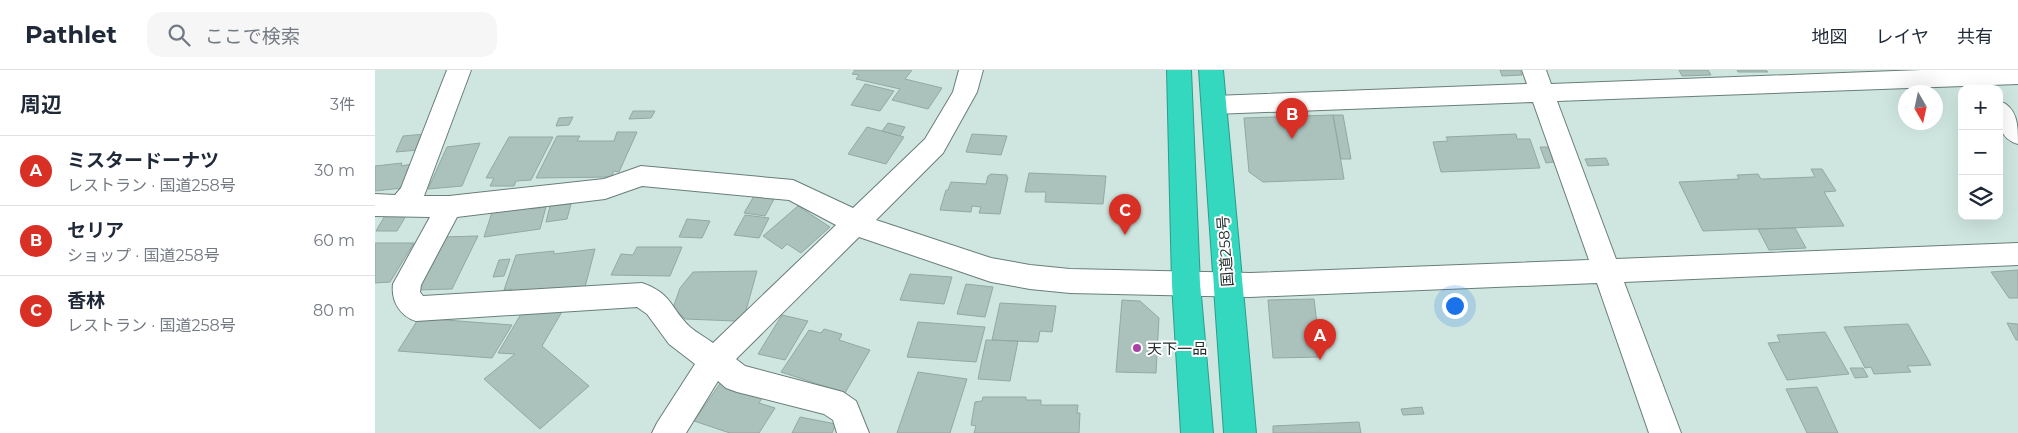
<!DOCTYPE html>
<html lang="ja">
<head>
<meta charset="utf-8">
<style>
  :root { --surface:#fff; --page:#f6f6f7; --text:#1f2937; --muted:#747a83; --line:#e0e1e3; --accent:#d93025 }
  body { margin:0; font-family:Montserrat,"Noto Sans JP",sans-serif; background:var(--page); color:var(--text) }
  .controls { position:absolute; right:15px; top:15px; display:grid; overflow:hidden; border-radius:10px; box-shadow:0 5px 20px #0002 }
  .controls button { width:45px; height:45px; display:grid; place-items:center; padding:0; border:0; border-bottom:1px solid var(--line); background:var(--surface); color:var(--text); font:25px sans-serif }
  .compass { position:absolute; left:1523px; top:15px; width:45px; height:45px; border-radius:50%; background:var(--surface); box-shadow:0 5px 20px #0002; rotate:171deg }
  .you { position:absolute; left:1079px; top:235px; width:18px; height:18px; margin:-12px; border:4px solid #fff; border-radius:50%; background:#1a73e8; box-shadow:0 0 0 8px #1a73e833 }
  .badge { display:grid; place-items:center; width:32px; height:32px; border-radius:50%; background:var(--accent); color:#fff; font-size:16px; font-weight:700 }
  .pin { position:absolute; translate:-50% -41px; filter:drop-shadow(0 1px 2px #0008) }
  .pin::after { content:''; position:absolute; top:26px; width:18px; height:15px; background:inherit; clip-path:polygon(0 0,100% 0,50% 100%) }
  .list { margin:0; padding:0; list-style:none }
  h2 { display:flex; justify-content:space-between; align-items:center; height:65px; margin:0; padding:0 20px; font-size:21px }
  h2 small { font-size:16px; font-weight:400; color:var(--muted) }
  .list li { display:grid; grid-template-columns:32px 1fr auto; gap:15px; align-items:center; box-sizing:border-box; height:70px; padding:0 20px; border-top:1px solid var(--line) }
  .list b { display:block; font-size:19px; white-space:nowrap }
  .list p { margin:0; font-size:16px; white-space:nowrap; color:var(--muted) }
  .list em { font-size:16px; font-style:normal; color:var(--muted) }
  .icon { flex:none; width:28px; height:28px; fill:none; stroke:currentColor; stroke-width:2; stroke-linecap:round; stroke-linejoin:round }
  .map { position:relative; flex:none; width:1643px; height:363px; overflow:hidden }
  header { display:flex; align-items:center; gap:30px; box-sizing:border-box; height:70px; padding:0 25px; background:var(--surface); border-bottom:1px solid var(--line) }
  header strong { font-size:24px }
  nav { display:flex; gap:28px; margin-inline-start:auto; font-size:18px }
  .search { width:350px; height:45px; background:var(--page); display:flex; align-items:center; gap:12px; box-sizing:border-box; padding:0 18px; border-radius:15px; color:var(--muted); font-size:19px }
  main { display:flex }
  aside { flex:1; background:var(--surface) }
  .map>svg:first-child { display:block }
  .building { fill:#abc1bc; stroke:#92a8a2 }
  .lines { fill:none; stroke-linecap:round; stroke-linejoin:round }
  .minor-casing { stroke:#697e79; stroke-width:2 }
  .highway-casing { stroke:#2e9c8b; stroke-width:2 }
  .minor { fill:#fff; fill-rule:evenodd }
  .highway { fill:#33d8be; fill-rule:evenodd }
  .poi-dot { fill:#a942a6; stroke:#fff; stroke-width:2 }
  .labels { text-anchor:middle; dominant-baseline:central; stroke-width:4; stroke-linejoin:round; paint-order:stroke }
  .street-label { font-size:15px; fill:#252e2c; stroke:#fff }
  .poi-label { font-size:15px; fill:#252e2c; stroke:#fff; text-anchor:start }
</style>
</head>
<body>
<header>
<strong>Pathlet</strong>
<div class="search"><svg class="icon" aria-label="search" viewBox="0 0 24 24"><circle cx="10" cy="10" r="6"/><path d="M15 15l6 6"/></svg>ここで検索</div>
<nav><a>地図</a><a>レイヤ</a><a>共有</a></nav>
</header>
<main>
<aside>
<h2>周辺<small>3件</small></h2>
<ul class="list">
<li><span class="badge">A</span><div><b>ミスタードーナツ</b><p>レストラン · 国道258号</p></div><em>30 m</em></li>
<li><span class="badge">B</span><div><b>セリア</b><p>ショップ · 国道258号</p></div><em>60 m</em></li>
<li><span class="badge">C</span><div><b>香林</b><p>レストラン · 国道258号</p></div><em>80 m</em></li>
</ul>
</aside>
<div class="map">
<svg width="1643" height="363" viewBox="0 0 1643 363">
  <rect width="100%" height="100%" fill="#cfe6e0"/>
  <path class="building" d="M 480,0 L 537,0 L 530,9 L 567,18 L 553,39 L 517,30 L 525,19 L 481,9 L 484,5 L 477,4 Z
    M 1125,0 L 1145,0 L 1147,5 L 1127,6 Z
    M 1304,0 L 1333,0 L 1336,5 L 1307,6 Z
    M 1362,0 L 1391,0 L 1393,2 L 1363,2 Z
    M 490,14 L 519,21 L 505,41 L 476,35 Z
    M 258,41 L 280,41 L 276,48 L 254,49 Z
    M 958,45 L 969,109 L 888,112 L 874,102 L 869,48 Z
    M 958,45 L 968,45 L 976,89 L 966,89 Z
    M 198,47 L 194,55 L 181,56 L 184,48 Z
    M 513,53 L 530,57 L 525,66 L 507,61 Z
    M 492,57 L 529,67 L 511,94 L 473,84 Z
    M 242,62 L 262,62 L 244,102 L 239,101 L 236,107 L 161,108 L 182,66 L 205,66 L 202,71 L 239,71 Z
    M 50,64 L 43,80 L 21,82 L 28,66 Z
    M 597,64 L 632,66 L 626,85 L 591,82 Z
    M 1141,64 L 1142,69 L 1155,69 L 1165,98 L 1066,102 L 1058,72 L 1073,71 L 1071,67 Z
    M 134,67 L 178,67 L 156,110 L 141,111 L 139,116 L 115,116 L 119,108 L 111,108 Z
    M 105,73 L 87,116 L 53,119 L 72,77 Z
    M 1165,77 L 1174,77 L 1179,92 L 1171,93 Z
    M 1231,88 L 1234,95 L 1213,96 L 1210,89 Z
    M 27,93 L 26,96 L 37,94 L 27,118 L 0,121 L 0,96 Z
    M 1436,99 L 1447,99 L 1461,121 L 1449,122 L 1469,156 L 1328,161 L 1304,112 L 1364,109 L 1362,105 L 1383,104 L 1386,109 L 1440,107 Z
    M 654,103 L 731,106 L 728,134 L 670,132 L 671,122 L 650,122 Z
    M 616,104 L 632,105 L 631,107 L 633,107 L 625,144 L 604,143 L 606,137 L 597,136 L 596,142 L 565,140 L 571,120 L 573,120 L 576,112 L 611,114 L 613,106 Z
    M 379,126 L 399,129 L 390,146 L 369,143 Z
    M 196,134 L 192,149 L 171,152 L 175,136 Z
    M 157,135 L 156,139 L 171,137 L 165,159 L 109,167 L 118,139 Z
    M 423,136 L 455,157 L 426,183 L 412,174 L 407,179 L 388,166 Z
    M 11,144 L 32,144 L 22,161 L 1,161 Z
    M 370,145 L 394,148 L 384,168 L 359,165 Z
    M 312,149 L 335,151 L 327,168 L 304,167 Z
    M 1420,158 L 1431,178 L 1394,180 L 1383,159 Z
    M 103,166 L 77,219 L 41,220 L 68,167 Z
    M 0,173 L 39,173 L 15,212 L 0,213 Z
    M 262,177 L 307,177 L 295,206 L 236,205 L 246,184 L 258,185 Z
    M 220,179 L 210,217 L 134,226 L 137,219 L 129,220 L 141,185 L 179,181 L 179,184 Z
    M 135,189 L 129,206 L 118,207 L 124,190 Z
    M 1643,200 L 1643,228 L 1634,228 L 1616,202 Z
    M 382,201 L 370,244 L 360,251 L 310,249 L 298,238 L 305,218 L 318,202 Z
    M 535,204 L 577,207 L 569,234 L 525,230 Z
    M 591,214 L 618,217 L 610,247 L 582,244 Z
    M 939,229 L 946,287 L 898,288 L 893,230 Z
    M 747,230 L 765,231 L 784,248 L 781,303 L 741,302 Z
    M 625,233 L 681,236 L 677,262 L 665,261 L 663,272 L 617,270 Z
    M 188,240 L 167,276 L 214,316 L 165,359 L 109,309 L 140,284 L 123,283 L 146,244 Z
    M 407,245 L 433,251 L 410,290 L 383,284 Z
    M 44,248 L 137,255 L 117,288 L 23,281 Z
    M 543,252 L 610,257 L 601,292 L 532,287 Z
    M 1632,253 L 1643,254 L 1643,270 L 1641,270 Z
    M 1533,254 L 1556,295 L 1532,296 L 1536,302 L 1499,304 L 1496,297 L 1490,298 L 1469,257 Z
    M 449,259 L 467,264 L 464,270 L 495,280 L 470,323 L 406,302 L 434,260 L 446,263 Z
    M 1450,262 L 1474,304 L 1412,310 L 1393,273 L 1405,272 L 1402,265 Z
    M 611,270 L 643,271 L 635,311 L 603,309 Z
    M 1475,298 L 1488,298 L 1493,307 L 1480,308 Z
    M 543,302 L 592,309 L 575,363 L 522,363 Z
    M 346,312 L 389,325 L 384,333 L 400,338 L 384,363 L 355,363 L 319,351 Z
    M 1442,317 L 1463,363 L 1432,363 L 1411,319 Z
    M 608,327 L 651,327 L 651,330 L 666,330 L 666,335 L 703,335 L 702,343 L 705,343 L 704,363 L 599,363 L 601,356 L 596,355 L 600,332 L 607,331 Z
    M 1047,337 L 1049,344 L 1028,345 L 1026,339 Z
    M 425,347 L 461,354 L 457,363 L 417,363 Z
    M 984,352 L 986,363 L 898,363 L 898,356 Z"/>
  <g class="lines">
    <g class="minor-casing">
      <path id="minor" d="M 72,0 L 96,0 L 49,126 L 74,126 L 229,109 L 266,96 L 418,110 L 478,138 L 550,69 L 578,22 L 584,0 L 608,0 L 602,22 L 568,83 L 501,150 L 616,188 L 655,195 L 695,199 L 875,203 L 1214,190 L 1158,32 L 839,44 L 830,41 L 827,35 L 830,29 L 839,26 L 1152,14 L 1147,0 L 1171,0 L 1176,14 L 1546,0 L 1643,0 L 1643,14 L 1182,31 L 1241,189 L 1643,173 L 1643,195 L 1249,212 L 1306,363 L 1274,363 L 1222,213 L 875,227 L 695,223 L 655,219 L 616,212 L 484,167 L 361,289 L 370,296 L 468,322 L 481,331 L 494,363 L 462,363 L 458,350 L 449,344 L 362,322 L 351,318 L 343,311 L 311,363 L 277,363 L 282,353 L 320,294 L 294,274 L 272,244 L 262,237 L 41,251 C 25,246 16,231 18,214 L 55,147 L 0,146 L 0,124 L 20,125 L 26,118 ZM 267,116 L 414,130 L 461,155 L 338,273 C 330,267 322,263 315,257 C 295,238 298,224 267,213 L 48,226 L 45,222 L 46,215 L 82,147 L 230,129 Z
        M 1624,31 C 1643,37 1643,56 1643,74 C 1622,68 1624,50 1624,31 Z"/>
    </g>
    <g class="highway-casing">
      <path id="highway" d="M 792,0 L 816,0 L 825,214 L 838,363 L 806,363 L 797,214 Z
        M 824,0 L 848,0 L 881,363 L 849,363 Z"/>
    </g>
    <use href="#minor" class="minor"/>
    <use href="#highway" class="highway"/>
  </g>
  <circle class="poi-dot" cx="762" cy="278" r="5"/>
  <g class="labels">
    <g class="street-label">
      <text transform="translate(850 181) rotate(-94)">国道258号</text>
    </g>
    <g class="poi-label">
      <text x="772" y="278">天下一品</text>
    </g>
  </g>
</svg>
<div class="controls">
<button>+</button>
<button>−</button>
<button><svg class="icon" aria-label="layers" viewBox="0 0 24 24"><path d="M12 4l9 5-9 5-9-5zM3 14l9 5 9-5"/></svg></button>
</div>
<svg class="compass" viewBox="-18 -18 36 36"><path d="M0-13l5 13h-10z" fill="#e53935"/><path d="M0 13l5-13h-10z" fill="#747a83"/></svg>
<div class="you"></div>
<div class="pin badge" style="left:945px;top:290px">A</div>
<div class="pin badge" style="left:917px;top:69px">B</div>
<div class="pin badge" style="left:750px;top:165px">C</div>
</div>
</main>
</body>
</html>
